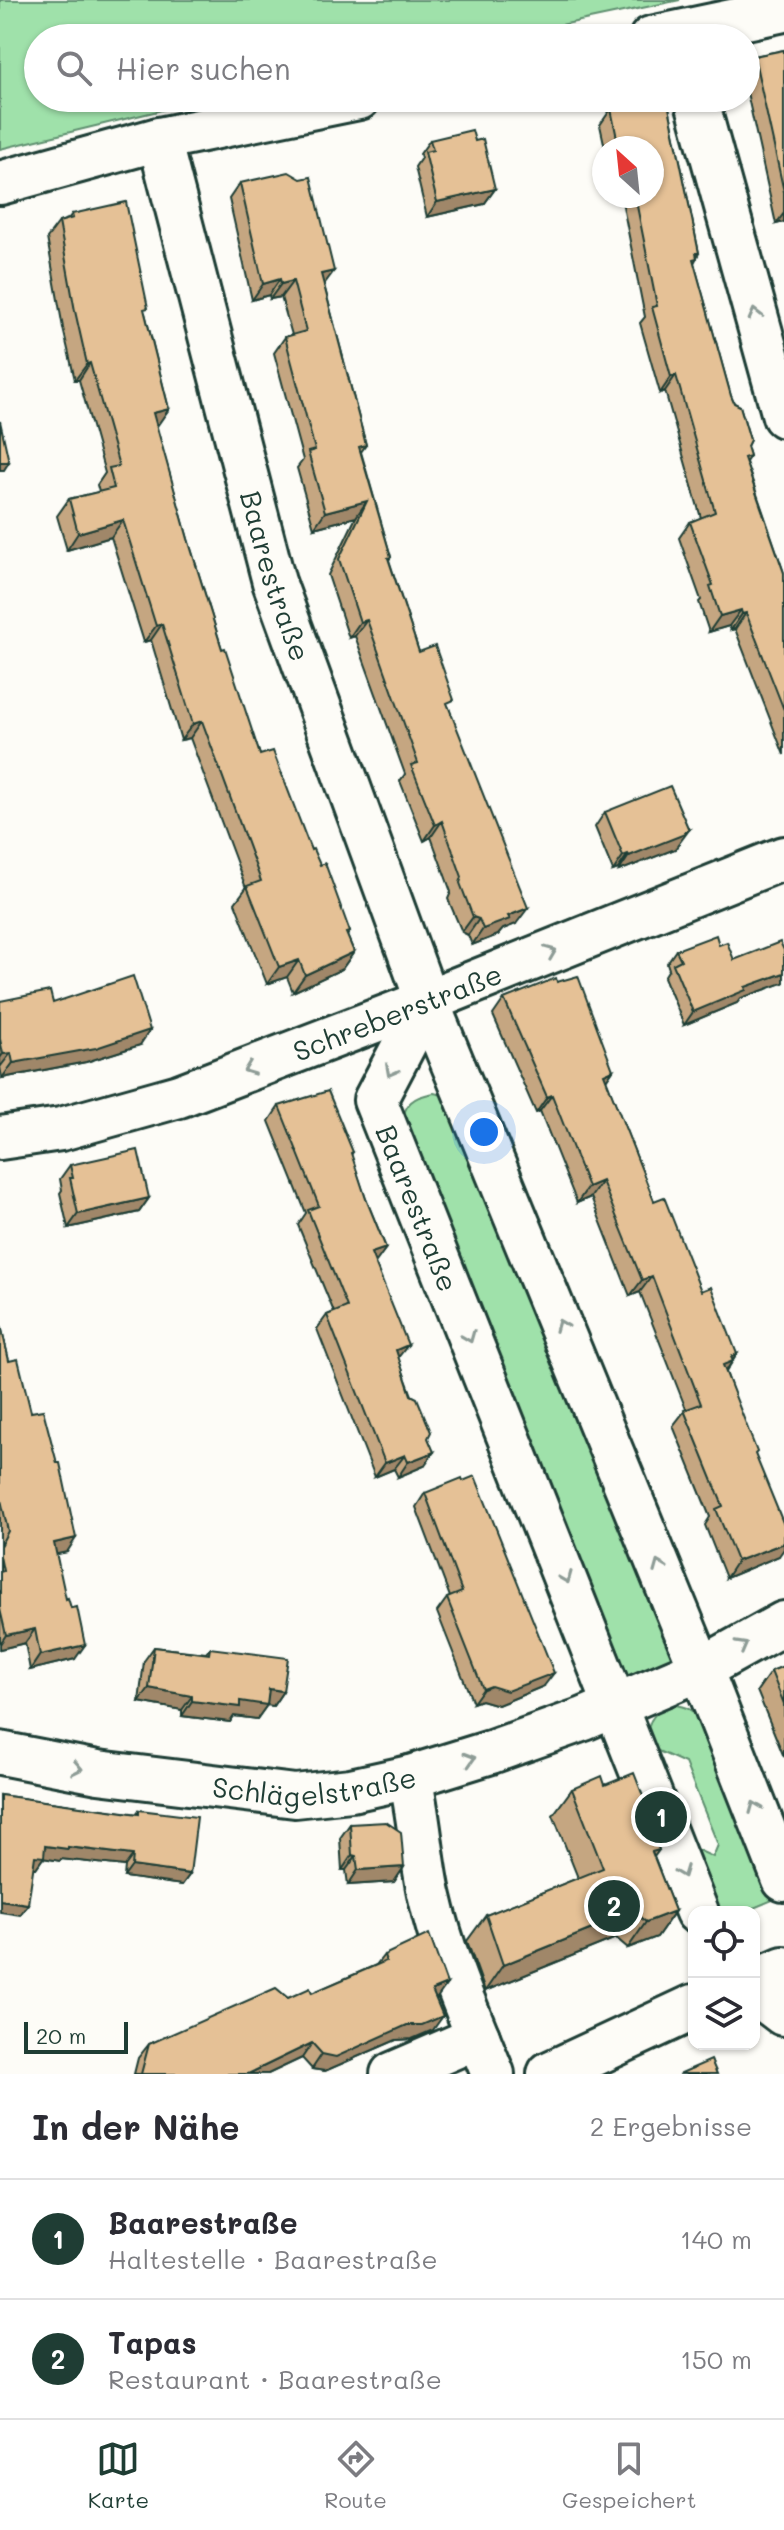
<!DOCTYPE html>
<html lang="de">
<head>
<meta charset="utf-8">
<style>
  :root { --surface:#fff; --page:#f2f2f3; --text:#2b2b33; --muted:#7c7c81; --line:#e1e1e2; --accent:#1f3d34 }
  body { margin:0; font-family:Mali,sans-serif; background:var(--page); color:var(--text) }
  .controls { position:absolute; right:24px; bottom:24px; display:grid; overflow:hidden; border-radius:16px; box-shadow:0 2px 6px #0004 }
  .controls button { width:72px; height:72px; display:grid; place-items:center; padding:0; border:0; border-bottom:2px solid var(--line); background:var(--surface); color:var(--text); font:40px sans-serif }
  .compass { position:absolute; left:592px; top:136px; width:72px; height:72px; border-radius:50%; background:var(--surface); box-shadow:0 2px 6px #0004; rotate:333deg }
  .scale { position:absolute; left:24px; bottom:20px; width:104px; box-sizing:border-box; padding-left:8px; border:4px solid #1f3d34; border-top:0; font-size:22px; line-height:28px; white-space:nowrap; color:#1f3d34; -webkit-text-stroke:6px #fdfcf7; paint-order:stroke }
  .you { position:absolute; left:484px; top:1132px; width:28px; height:28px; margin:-20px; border:6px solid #fff; border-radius:50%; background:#1a73e8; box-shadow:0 0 0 12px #1a73e833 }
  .badge { display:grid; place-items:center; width:52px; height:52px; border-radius:50%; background:var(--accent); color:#fff; font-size:26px; font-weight:700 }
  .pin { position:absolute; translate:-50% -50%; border:4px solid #fff; box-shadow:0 2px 8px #0006 }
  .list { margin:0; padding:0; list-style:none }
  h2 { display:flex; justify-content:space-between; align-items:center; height:104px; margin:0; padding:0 32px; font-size:34px }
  h2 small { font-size:26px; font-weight:400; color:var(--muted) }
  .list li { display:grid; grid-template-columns:52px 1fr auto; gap:24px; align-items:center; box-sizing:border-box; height:120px; padding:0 32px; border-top:2px solid var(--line) }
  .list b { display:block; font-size:30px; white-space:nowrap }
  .list p { margin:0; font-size:26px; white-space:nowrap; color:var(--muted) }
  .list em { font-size:26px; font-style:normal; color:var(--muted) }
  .icon { flex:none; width:44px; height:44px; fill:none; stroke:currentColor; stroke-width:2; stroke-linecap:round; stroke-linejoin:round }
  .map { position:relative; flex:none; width:784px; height:2074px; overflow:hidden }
  .search { position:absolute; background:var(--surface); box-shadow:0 2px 6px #0004; left:24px; right:24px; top:24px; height:88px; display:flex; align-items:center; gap:20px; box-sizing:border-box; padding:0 28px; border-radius:44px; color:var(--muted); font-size:30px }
  .sheet { height:344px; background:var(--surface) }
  nav { display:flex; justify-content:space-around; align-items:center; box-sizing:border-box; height:112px; border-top:2px solid var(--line); background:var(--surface); font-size:22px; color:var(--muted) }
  nav a { display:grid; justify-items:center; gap:4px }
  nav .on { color:var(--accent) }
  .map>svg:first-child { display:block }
  .green { fill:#9fe1aa; stroke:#5f8f6f; stroke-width:2 }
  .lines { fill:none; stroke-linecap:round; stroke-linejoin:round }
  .street-casing { stroke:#1f3d34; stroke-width:48 }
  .secondary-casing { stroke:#1f3d34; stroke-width:50 }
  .street { stroke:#fdfcf7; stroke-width:42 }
  .secondary { stroke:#fdfcf7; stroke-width:44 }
  .wall { fill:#c5a681; stroke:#1f3d34; stroke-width:2 }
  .shaded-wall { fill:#a08769; stroke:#1f3d34; stroke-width:2 }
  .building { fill:#e5c196; stroke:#1f3d34; stroke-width:2 }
  .oneway { stroke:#8e9c96 }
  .labels { text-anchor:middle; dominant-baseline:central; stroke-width:6; stroke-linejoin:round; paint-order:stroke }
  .street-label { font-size:28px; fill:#1f3d34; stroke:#fdfcf7 }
</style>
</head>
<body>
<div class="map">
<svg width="784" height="2074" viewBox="0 0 784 2074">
  <rect width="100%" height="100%" fill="#fdfcf7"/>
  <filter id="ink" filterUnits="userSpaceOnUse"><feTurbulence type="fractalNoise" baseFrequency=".0125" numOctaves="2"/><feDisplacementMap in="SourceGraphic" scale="16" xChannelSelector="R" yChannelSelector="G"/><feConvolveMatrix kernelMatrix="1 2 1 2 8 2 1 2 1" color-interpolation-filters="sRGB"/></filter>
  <g filter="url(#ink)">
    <path class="green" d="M 0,0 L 680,0 L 499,38 L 38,38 L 38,98 L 212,98 L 0,149 Z
      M 434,1093 L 447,1096 L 674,1655 L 668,1666 L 635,1677 L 625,1675 L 400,1125 C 406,1103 411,1097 434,1093 Z
      M 673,1705 C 686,1706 694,1710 702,1722 L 775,1899 L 744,1912 L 714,1912 L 687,1845 L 713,1857 L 718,1845 L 685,1763 L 647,1746 C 645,1726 652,1710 673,1705 Z"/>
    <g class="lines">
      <g class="street-casing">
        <g id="street">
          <path d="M 651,38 L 784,10"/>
          <path d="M 696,98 L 784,416"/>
          <path id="s1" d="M 159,139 L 274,582 L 427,1001 L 701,1669 L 784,1880"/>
          <path d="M 0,183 L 159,139 L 359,98"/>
          <path id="s2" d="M 427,1001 L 375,1100 L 697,1912"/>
          <path id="s3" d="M 0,1138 L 61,1129 L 179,1096 L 427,1001 L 784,858"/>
          <path id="s4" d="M 0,1753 L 98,1772 L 295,1796 L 351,1790 L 410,1777 L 491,1752 L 584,1719 L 701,1669 L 784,1623"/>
          <path d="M 410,1777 C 419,1816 421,1855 429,1893 C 443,1956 469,2015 493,2074"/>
          <path d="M 754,1992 L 783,2014"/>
          <path d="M 392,2074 L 478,2037"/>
        </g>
      </g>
      <g class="secondary-casing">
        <path id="secondary" d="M 754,1982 L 784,1969
          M 550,2074 L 694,2007"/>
      </g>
      <use href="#street" class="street"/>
      <use href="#secondary" class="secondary"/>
    </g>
    <path class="wall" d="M 784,50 L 784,222 L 776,224 L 746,88 L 746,67 L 754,56 Z
      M 667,98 L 699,253 L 694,263 L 731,396 L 734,403 L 740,406 L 750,440 L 747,446 L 750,456 L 746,462 L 784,573 L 784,755 L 735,629 L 731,630 L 729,626 L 709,632 L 699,602 L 701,600 L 679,538 L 690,522 L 701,518 L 665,391 L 660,393 L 640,323 L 645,317 L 621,196 L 652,196 L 652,148 L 605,148 L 600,125 L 611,109 Z
      M 430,140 L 495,189 L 484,204 L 427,217 L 415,167 L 421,158 L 420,154 Z
      M 240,183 L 324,285 L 366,445 L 361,452 L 391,557 L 389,560 L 419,652 L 449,708 L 516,924 L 503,929 L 498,935 L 472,945 L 468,935 L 462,932 L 448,899 L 451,892 L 431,837 L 424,841 L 400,781 L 405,774 L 355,636 L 349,638 L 328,575 L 356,517 L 314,528 L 297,468 L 303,460 L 274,353 L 285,337 L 292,335 L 281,297 L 270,299 L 269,295 L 252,300 L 229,199 Z
      M 72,214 L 145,313 L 169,409 L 156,426 L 188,539 L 222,649 L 260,755 L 311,850 L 350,932 L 347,936 L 354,952 L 342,969 L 293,992 L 287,977 L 267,984 L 235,903 L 246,888 L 190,738 L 181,740 L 151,640 L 144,642 L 111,537 L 67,550 L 57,516 L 69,499 L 99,492 L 97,485 L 105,473 L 79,380 L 75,380 L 63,328 L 47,238 L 59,222 L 68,219 Z
      M 605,812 L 678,845 L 675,849 L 619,871 L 618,869 L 613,871 L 595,827 Z
      M 719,945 L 734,960 L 784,950 L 784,982 L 783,983 L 741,998 L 737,1003 L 684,1025 L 664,977 L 669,969 L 667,963 L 676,950 Z
      M 557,982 L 613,1070 L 606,1080 L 654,1201 L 701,1291 L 737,1354 L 726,1372 L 755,1455 L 779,1556 L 726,1578 L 705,1525 L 710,1517 L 673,1426 L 686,1409 L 640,1292 L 630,1296 L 591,1197 L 577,1203 L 540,1111 L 536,1113 L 493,1015 L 504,999 Z
      M 0,1001 L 53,1003 L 140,1045 L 86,1062 L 2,1078 L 0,1067 Z
      M 279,1106 L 353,1152 L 351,1155 L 366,1199 L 386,1248 L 374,1263 L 398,1358 L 428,1438 L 424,1466 L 398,1477 L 394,1469 L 375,1477 L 317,1329 L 327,1315 L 334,1312 L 298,1225 L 306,1213 L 269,1121 Z
      M 70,1165 L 149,1198 L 139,1212 L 68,1228 L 60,1193 L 62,1190 L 60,1179 Z
      M 0,1321 L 9,1361 L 31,1412 L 67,1552 L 56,1554 L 75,1659 L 30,1670 L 25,1643 L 0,1649 Z
      M 425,1493 L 544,1686 L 498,1705 L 481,1700 L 473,1703 L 437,1612 L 447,1598 L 450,1597 L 416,1507 Z
      M 154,1647 L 206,1653 L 210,1648 L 283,1691 L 273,1706 L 267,1705 L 257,1719 L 234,1716 L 230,1722 L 182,1716 L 182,1710 L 139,1702 L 144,1661 Z
      M 784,1666 L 784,1757 L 757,1691 L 771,1671 Z
      M 605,1785 L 657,1832 L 654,1837 L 659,1850 L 654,1857 L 675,1911 L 657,1937 L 628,1948 L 616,1938 L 485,1991 L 467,1941 L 486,1915 L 578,1878 L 553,1815 L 572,1789 Z
      M 0,1795 L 136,1814 L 139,1810 L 190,1874 L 182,1885 L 124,1877 L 125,1866 L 61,1859 L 60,1861 L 43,1858 L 36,1868 L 33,1868 L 20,1915 Z
      M 350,1824 L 404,1867 L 394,1882 L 348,1885 L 346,1870 L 342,1870 L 340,1838 Z
      M 384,1955 L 437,1998 L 435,1999 L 433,2030 L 412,2039 L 396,2040 L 325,2071 L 312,2069 L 302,2058 L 268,2074 L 134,2074 L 138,2058 L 149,2044 L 288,1998 L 312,1993 L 376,1965 Z"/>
    <path class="shaded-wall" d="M 495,189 L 484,204 L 427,217 L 437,202 Z
      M 784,213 L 784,222 L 776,224 Z
      M 334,271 L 322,287 L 321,274 Z
      M 280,279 L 269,295 L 252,300 L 263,284 Z
      M 293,281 L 281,297 L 270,299 L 281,284 Z
      M 90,363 L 79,380 L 75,380 L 87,364 Z
      M 676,375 L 665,391 L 660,393 L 671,377 Z
      M 169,409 L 157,426 L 141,430 L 153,413 Z
      M 0,462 L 9,462 L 4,470 L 0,470 Z
      M 367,501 L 356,517 L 314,528 L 325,512 Z
      M 123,520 L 111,537 L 67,550 L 78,533 Z
      M 741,610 L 729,626 L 709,632 L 720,616 Z
      M 746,613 L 735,629 L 731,630 L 742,614 Z
      M 367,620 L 355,636 L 349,638 L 360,622 Z
      M 162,624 L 151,640 L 144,642 L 156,626 Z
      M 202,721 L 190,738 L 181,740 L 193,724 Z
      M 442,821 L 431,837 L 424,841 L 435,825 Z
      M 689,830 L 675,849 L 619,871 L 629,856 Z
      M 628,854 L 618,869 L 613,871 L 623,856 Z
      M 528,908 L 516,924 L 503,929 L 498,935 L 472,945 L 483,929 L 508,916 Z
      M 473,917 L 479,919 L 468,935 L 462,932 Z
      M 354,952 L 342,969 L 293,992 L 305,975 Z
      M 299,960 L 287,977 L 267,984 L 279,967 Z
      M 784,973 L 784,982 L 783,983 L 741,998 L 737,1003 L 684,1025 L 693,1012 L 745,987 Z
      M 150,1030 L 140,1045 L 86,1062 L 2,1078 L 13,1063 Z
      M 11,1053 L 0,1067 L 0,1058 L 3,1054 Z
      M 613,1070 L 602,1086 L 604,1074 Z
      M 552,1095 L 540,1111 L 536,1113 L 547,1097 Z
      M 602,1181 L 591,1197 L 577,1203 L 588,1187 Z
      M 149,1198 L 139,1212 L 68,1228 L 78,1214 Z
      M 386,1248 L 376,1262 L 361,1268 L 371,1253 Z
      M 652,1276 L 640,1292 L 630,1296 L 642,1280 Z
      M 408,1345 L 397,1359 L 396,1350 Z
      M 737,1354 L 722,1377 L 723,1365 L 731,1357 Z
      M 434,1452 L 424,1466 L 398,1477 L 408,1462 Z
      M 405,1455 L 394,1469 L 375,1477 L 385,1463 Z
      M 76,1538 L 67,1552 L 44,1557 L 54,1543 Z
      M 784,1543 L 784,1549 L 779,1556 L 726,1578 L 737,1561 Z
      M 35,1629 L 25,1643 L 0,1649 L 0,1644 L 6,1635 Z
      M 85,1645 L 75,1659 L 30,1670 L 40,1655 Z
      M 554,1673 L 544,1686 L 498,1705 L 481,1700 L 473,1703 L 483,1689 L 491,1686 Z
      M 149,1688 L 192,1696 L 182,1710 L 139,1702 Z
      M 269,1689 L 283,1691 L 273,1706 L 267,1705 L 257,1719 L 234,1716 L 230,1722 L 182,1716 L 192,1701 Z
      M 45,1846 L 68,1847 L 133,1855 L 125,1866 L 61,1859 L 60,1861 L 43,1858 L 36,1868 L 27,1867 L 35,1856 Z
      M 352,1855 L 356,1856 L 346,1870 L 342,1870 Z
      M 132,1866 L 190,1874 L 182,1885 L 124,1877 Z
      M 404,1867 L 394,1882 L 348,1885 L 358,1870 Z
      M 0,1900 L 28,1904 L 20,1915 L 0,1912 Z
      M 675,1911 L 657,1937 L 628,1948 L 646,1922 Z
      M 634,1912 L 616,1938 L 485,1991 L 503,1965 Z
      M 447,1984 L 437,1998 L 422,2004 L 432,1990 Z
      M 443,2016 L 433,2030 L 412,2039 L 396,2040 L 325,2071 L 312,2069 L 322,2054 L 407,2025 Z
      M 312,2043 L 302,2058 L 268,2074 L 248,2074 Z"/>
    <path class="building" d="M 784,50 L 784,192 L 754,56 Z
      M 667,98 L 699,253 L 696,253 L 697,258 L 693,259 L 731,396 L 734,403 L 740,406 L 750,440 L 747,446 L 750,456 L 744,458 L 784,573 L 784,710 L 746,613 L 742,614 L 741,610 L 720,616 L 710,586 L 713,585 L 690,522 L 715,512 L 676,375 L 671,377 L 652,307 L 657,306 L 635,196 L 652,196 L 652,148 L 619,148 L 611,109 Z
      M 472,130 L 475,141 L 483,139 L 495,189 L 437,202 L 425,152 L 433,150 L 430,140 Z
      M 289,172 L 301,179 L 311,177 L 334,271 L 321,274 L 366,445 L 359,447 L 391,557 L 388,558 L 419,652 L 435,646 L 454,700 L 447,703 L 528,908 L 508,916 L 510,919 L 483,929 L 479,919 L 473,917 L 460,883 L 462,877 L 442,821 L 435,825 L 411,765 L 418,763 L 367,620 L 360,622 L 339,559 L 367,501 L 325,512 L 308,452 L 315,450 L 285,337 L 306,331 L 293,281 L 281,284 L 280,279 L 263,284 L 240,183 Z
      M 126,202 L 148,308 L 144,309 L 169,409 L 153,413 L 188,539 L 222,649 L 225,648 L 260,755 L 273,751 L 311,850 L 313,849 L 320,865 L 325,863 L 350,932 L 346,933 L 354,952 L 305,975 L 299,960 L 279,967 L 247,886 L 261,881 L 202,721 L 193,724 L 162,624 L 156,626 L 123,520 L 78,533 L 69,499 L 114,488 L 109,468 L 119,466 L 90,363 L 87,364 L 75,311 L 59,222 L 73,218 L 72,214 Z
      M 0,421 L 9,462 L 0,462 Z
      M 670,786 L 689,830 L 684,832 L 685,834 L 629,856 L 628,854 L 623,856 L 605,812 Z
      M 716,935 L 719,945 L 727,942 L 734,960 L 780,942 L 784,950 L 784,973 L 745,987 L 746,990 L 693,1012 L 673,964 L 681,960 L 676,950 Z
      M 133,976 L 150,1030 L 96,1048 L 13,1063 L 11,1053 L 3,1054 L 0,1039 L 0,1001 L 50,991 L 53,1003 Z
      M 578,976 L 613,1070 L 604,1074 L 654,1201 L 664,1197 L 701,1291 L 711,1287 L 737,1354 L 731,1357 L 733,1361 L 723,1365 L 757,1452 L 755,1454 L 784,1525 L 784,1543 L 737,1561 L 716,1509 L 723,1506 L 684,1410 L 701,1404 L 652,1276 L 642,1280 L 602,1181 L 588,1187 L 552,1095 L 547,1097 L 504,999 L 556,978 L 557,982 Z
      M 328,1091 L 353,1152 L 351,1153 L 366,1199 L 386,1248 L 371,1253 L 408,1345 L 396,1350 L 411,1395 L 417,1398 L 431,1432 L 428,1438 L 434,1452 L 408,1462 L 405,1455 L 385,1463 L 327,1315 L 347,1307 L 308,1210 L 319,1206 L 279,1106 Z
      M 138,1150 L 149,1198 L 78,1214 L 70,1178 L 73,1178 L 70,1165 Z
      M 0,1321 L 9,1361 L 18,1359 L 31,1412 L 43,1410 L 57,1463 L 60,1463 L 76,1538 L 54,1543 L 66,1599 L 68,1598 L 71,1608 L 77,1607 L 85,1645 L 40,1655 L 35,1629 L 6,1635 L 0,1609 L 0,1572 L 3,1571 L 0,1556 L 0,1546 L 8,1531 L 0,1495 Z
      M 475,1476 L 554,1673 L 507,1691 L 491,1686 L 483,1689 L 447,1598 L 462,1592 L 425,1493 L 462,1478 L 463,1481 Z
      M 154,1647 L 209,1654 L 210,1648 L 288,1658 L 283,1691 L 269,1689 L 267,1705 L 240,1701 L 240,1707 L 192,1701 L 192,1696 L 149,1688 Z
      M 784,1666 L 784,1704 L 771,1671 Z
      M 634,1773 L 657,1832 L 653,1833 L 659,1850 L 652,1852 L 675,1911 L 646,1922 L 634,1912 L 503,1965 L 486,1915 L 603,1868 L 572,1789 L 602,1776 L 605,1785 Z
      M 0,1795 L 139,1814 L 139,1810 L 197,1817 L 190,1874 L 132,1866 L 133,1855 L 68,1847 L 68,1849 L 45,1846 L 44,1857 L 35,1856 L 28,1904 L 0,1900 Z
      M 386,1822 L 401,1832 L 404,1867 L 358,1870 L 356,1856 L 352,1855 L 350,1824 Z
      M 429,1934 L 447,1984 L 432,1990 L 443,2016 L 422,2025 L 407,2025 L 336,2057 L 322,2054 L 312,2043 L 248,2074 L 141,2074 L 149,2044 L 276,1988 L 288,1998 L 310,1988 L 312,1993 L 386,1961 L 384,1955 Z
      M 711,2060 L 717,2074 L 679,2074 Z"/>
    <defs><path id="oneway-chevron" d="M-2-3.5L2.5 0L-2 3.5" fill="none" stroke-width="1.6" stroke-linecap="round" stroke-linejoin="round" transform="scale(2)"/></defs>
    <g class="oneway">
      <use href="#oneway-chevron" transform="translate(755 314) rotate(-104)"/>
      <use href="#oneway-chevron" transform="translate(551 952) rotate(-22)"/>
      <use href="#oneway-chevron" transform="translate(249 1069) rotate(159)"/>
      <use href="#oneway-chevron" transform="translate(391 1071) rotate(118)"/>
      <use href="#oneway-chevron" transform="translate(561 1325) rotate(-112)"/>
      <use href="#oneway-chevron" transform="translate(469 1337) rotate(68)"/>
      <use href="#oneway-chevron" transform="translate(659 1566) rotate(-112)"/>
      <use href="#oneway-chevron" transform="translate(566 1578) rotate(68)"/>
      <use href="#oneway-chevron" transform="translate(742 1646) rotate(-29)"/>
      <use href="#oneway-chevron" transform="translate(470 1759) rotate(-17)"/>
      <use href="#oneway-chevron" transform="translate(77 1768) rotate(11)"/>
      <use href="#oneway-chevron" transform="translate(755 1807) rotate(-112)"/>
      <use href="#oneway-chevron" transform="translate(682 1872) rotate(69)"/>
    </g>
  </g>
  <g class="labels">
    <g class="street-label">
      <text stroke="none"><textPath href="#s1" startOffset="452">Baarestraße</textPath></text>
      <text stroke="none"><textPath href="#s3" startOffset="418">Schreberstraße</textPath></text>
      <text stroke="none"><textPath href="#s2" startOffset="228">Baarestraße</textPath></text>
      <text stroke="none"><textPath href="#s4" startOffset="318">Schlägelstraße</textPath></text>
    </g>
  </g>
</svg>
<div class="controls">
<button><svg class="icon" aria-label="locate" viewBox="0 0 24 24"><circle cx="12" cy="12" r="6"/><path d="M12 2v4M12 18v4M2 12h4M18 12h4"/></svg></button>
<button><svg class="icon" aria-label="layers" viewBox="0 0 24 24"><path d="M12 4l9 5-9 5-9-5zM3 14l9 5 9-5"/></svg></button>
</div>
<svg class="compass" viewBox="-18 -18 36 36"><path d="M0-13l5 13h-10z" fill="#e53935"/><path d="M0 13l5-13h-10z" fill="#7c7c81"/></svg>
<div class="scale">20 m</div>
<div class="you"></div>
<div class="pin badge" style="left:661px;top:1817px">1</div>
<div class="pin badge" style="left:614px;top:1906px">2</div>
<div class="search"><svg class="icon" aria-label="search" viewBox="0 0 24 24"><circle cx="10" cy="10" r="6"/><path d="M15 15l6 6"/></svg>Hier suchen</div>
</div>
<section class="sheet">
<h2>In der Nähe<small>2 Ergebnisse</small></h2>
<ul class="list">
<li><span class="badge">1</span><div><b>Baarestraße</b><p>Haltestelle · Baarestraße</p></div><em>140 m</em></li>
<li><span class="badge">2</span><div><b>Tapas</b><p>Restaurant · Baarestraße</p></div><em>150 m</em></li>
</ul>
</section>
<nav>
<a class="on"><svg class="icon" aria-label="map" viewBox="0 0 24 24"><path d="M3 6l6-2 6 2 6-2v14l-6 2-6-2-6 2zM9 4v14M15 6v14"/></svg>Karte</a>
<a><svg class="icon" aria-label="directions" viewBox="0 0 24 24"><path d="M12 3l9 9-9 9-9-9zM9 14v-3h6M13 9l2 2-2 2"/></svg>Route</a>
<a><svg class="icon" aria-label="saved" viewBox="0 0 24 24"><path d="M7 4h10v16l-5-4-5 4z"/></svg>Gespeichert</a>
</nav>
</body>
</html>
